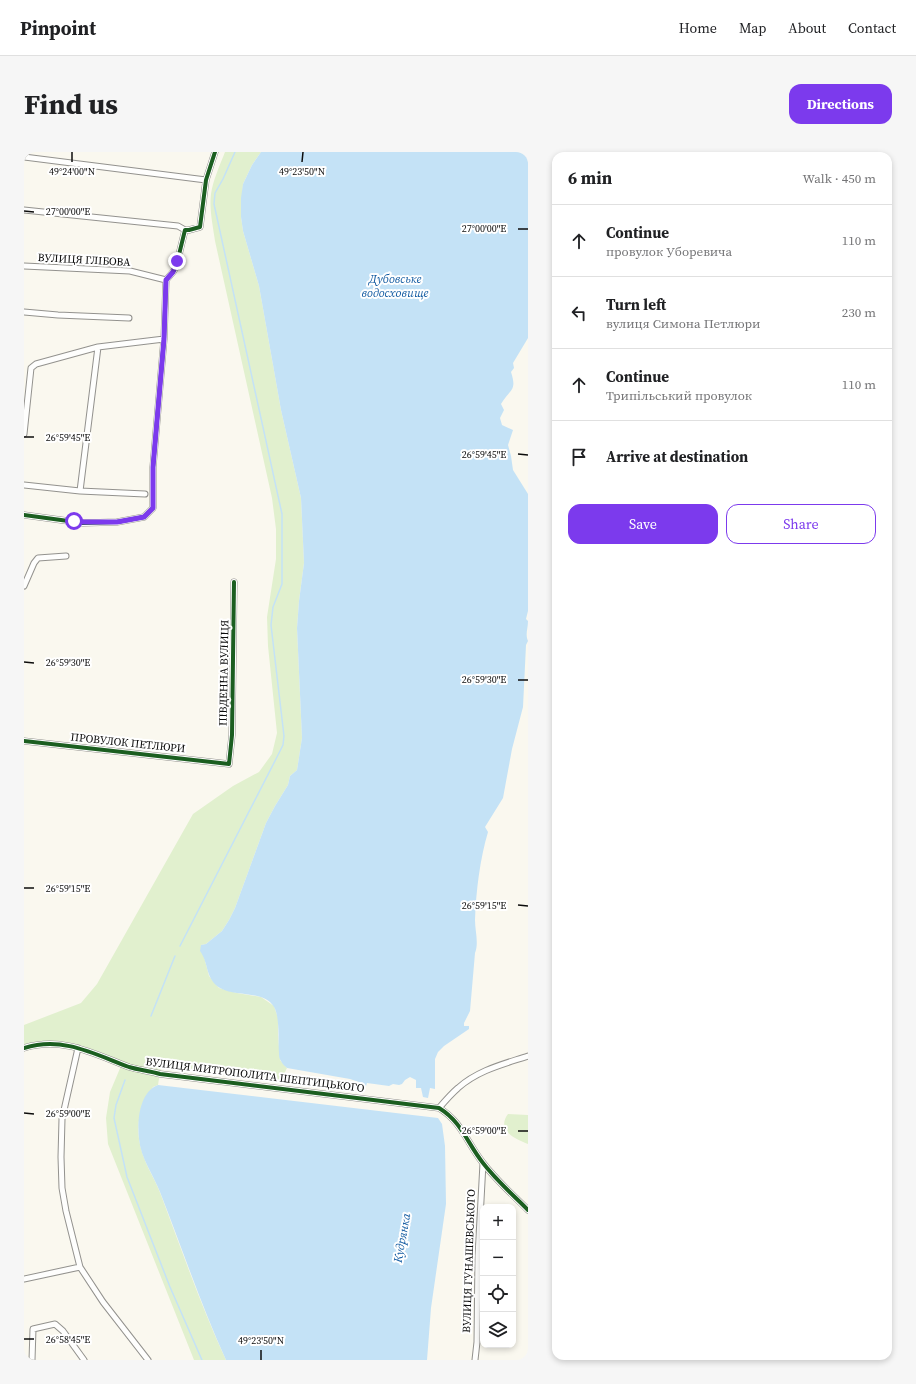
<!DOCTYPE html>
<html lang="en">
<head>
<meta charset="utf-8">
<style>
  :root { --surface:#fff; --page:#f6f6f6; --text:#202124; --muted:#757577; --line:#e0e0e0; --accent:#7c3aed }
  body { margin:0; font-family:"Source Serif 4",serif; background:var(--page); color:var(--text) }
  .controls { position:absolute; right:12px; bottom:12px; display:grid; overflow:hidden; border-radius:8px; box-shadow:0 2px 6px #0003 }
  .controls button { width:36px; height:36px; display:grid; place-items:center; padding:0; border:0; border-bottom:1px solid var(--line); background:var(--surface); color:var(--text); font:20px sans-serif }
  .stop { position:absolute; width:12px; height:12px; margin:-9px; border:3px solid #7c3aed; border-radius:50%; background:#fff }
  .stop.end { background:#7c3aed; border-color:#fff; box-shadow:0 1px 4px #0008 }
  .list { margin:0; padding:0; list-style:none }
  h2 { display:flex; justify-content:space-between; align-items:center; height:52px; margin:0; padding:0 16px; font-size:17px }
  h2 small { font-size:13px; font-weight:400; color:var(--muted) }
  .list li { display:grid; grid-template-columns:26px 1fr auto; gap:12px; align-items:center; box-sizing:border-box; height:72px; padding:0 16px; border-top:1px solid var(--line) }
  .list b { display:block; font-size:15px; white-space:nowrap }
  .list p { margin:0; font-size:13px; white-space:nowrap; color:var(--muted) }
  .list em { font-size:13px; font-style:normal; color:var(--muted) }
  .actions { display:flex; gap:8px; padding:12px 16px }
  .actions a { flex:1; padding:9px 0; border:1px solid var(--accent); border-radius:12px; text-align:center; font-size:14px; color:var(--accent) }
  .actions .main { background:var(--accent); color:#fff }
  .icon { flex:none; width:22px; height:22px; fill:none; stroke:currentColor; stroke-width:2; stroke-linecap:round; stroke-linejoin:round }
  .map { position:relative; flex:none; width:504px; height:1208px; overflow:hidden; border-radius:12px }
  header { display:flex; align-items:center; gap:24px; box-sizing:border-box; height:56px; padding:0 20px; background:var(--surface); border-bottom:1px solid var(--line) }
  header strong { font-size:19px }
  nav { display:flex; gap:22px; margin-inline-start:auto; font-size:14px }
  .intro { display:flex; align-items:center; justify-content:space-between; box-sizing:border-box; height:96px; padding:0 24px }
  h1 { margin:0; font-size:28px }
  .button { padding:10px 18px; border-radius:12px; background:var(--accent); color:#fff; font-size:14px; font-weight:700 }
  main { display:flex; gap:24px; padding:0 24px }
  aside { flex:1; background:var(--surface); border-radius:12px; box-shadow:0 2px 6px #0003 }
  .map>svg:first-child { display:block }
  .green { fill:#e1f0ce }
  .water { fill:#c4e2f6 }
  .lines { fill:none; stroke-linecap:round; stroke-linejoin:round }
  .stream { stroke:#c4e2f6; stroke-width:1.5 }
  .minor-casing { stroke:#93928e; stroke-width:7 }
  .minor { stroke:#fefefd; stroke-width:5 }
  .cycleway-casing { stroke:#fff; stroke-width:6 }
  .cycleway { stroke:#1b5e20; stroke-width:4 }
  .route { stroke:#7c3aed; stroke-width:5 }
  .ticks { fill:none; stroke:#0c0c0c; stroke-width:1.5 }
  .labels { text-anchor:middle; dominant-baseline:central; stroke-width:4; stroke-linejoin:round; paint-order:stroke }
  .street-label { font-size:11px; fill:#0c0c0c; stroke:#fff }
  .water-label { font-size:12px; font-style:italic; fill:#115aa1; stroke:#fff }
  .ticks-label { font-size:10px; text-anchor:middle; fill:#0c0c0c; stroke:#fff; stroke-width:4; stroke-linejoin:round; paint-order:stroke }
</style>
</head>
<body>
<header>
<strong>Pinpoint</strong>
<nav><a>Home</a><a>Map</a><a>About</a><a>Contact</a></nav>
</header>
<div class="intro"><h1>Find us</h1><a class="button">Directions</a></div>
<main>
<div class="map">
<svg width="504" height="1208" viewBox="0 0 504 1208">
  <rect width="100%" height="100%" fill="#faf8ef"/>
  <path class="green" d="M 201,0 L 237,0 L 228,13 L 219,32 L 217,65 L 219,79 L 235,134 L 257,258 L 277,346 L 280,411 L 275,449 L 273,476 L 278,586 L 273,618 L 266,624 L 264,633 L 251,654 L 242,671 L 211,756 L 205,768 L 198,779 L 182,792 L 177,793 L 185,824 L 195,836 L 213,841 L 237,845 L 250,854 L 254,866 L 254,882 L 256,908 L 263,916 L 257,928 L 137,914 L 134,933 L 129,935 C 119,954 112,965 115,987 C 118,1009 130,1024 137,1043 C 158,1099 177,1154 202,1208 L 170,1208 L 84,992 L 82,966 L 86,940 L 97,914 L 105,915 C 71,897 39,881 0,893 L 0,873 L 57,851 L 73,832 L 169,662 L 209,634 L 235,620 L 248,602 L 253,581 L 244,494 L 243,465 L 252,407 L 252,377 L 248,346 L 191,89 C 189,74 185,57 187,42 C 189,28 196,13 201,0 Z
    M 484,962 L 504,963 L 504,992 C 491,987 472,978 484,962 Z"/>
  <path class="water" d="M 237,0 L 504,0 L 504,186 L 489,211 L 490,216 L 487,220 C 493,239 487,236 477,252 L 480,258 L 476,266 L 478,273 L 489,278 L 484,293 L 487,304 L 489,318 L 504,342 L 504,459 L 502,467 L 504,469 C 504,477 501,482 504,489 L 502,493 L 499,555 L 488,597 L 479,646 L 461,675 L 464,680 C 456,707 452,739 451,768 C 451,779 455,791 451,801 L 446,859 L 440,871 L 440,874 L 445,874 L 445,877 L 420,894 L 414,900 L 411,907 L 411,937 L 406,936 L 404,946 L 399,945 L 397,936 L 392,936 L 392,928 L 386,925 L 381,928 L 378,932 L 375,933 L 369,932 L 365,934 L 343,931 L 342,934 L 338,933 L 338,931 L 326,927 L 263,916 C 261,914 258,912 257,909 C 255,907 255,903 255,901 C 254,888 256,865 250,855 C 240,838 211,845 196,836 C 181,827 185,811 176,799 L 177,793 L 182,792 L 198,779 L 205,768 L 211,756 L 242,671 L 251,654 L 264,633 L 266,624 L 273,618 L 278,586 L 273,476 L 275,449 L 280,411 L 277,346 L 257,258 L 235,134 L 219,79 L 217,65 L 217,46 L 219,32 L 228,13 Z
    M 134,933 L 414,966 L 418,972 L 421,994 L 422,1052 L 407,1156 L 403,1208 L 202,1208 C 177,1153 158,1096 136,1040 C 129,1022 117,1007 115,987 C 113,970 115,940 134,933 Z"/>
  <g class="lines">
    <path class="stream" d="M 156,794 L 253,605 L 259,593 L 260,584 L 247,473 L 249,455 L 258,432 L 258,362 L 190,52 L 191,41 L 199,27 L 211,0
      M 127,864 L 151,804
      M 101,928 L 92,953 L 90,966 L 103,1025 L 146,1135 L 178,1208"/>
    <g class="minor-casing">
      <path id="minor" d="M 0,5 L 182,28
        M 0,58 L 154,74 L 161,78
        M 0,114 L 106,119 L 142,128
        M 0,160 L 34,163 L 105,166
        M 0,282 L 7,216 L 12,212 L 74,195 L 140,187
        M 0,333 L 56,339 L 74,195
        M 56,339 L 121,342
        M 0,363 L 59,371 L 93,370 L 120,365 L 129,356 L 129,315 L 140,187 L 142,128 L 149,120 L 152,115 L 161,78 L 165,78 L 176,75 L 182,28 L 191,0
        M 0,434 L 10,411 L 14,406 L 42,404
        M 0,589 L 205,612 L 208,583 L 210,430
        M 0,896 C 39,884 70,902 105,915 C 115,918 126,919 136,922 L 415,956 C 438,970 443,991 459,1011 C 472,1028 489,1043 504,1058
        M 54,896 L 38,967 L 37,1005 L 38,1036 L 42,1059 L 56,1115 L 79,1150 L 124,1208
        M 415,956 C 421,949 427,942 434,936 C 454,918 480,912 504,904
        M 0,1127 L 56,1115
        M 8,1208 L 9,1177 L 31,1172 L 39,1179 L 60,1208
        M 451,1208 L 453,1190 L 454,1104 L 459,1011"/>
    </g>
    <use href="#minor" class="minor"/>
    <g class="cycleway-casing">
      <path id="cycleway" d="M 0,363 L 59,371 L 93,370 L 120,365 L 129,356 L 129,315 L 140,187 L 142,128 L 149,120 L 152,115 L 161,78 L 165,78 L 176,75 L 182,28 L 191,0
        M 0,589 L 205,612 L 208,583 L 210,430
        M 0,896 C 39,884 70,902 105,915 C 115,918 126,919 136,922 L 415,956 C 438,970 443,991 459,1011 C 472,1028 489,1043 504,1058"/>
    </g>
    <use href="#cycleway" class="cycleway"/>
  </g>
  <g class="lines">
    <path class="route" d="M 50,369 L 60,370 L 93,370 L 120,365 L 129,356 L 129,315 L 140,187 L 142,128 L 149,120 L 153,109"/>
  </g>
  <path class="ticks" d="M 48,10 L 48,0M 278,10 L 279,0M 0,59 L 10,60M 494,77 L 504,77M 0,285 L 10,285M 494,302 L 504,303M 0,510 L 10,511M 494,528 L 504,528M 0,736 L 10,736M 494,753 L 504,754M 0,961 L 10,962M 494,979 L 504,979M 0,1187 L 10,1187M 237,1208 L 237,1198"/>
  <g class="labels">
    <g class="street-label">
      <text transform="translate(60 108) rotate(3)">ВУЛИЦЯ ГЛІБОВА</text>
      <text transform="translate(200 521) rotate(-89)">ПІВДЕННА ВУЛИЦЯ</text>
      <text transform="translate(104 591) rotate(6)">ПРОВУЛОК ПЕТЛЮРИ</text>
      <text transform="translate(231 923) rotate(7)">ВУЛИЦЯ МИТРОПОЛИТА ШЕПТИЦЬКОГО</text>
      <text transform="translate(445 1109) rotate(-88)">ВУЛИЦЯ ГУНАШЕВСЬКОГО</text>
    </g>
    <g class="water-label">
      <text x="371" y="127">Дубовське<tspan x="371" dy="14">водосховище</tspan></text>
      <text transform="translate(378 1086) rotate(-80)">Кудрянка</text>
    </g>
  </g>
  <g class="ticks-label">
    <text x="48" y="23">49°24'00"N</text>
    <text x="278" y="23">49°23'50"N</text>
    <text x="44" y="63">27°00'00"E</text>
    <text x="460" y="80">27°00'00"E</text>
    <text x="44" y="289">26°59'45"E</text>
    <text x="460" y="306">26°59'45"E</text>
    <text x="44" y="514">26°59'30"E</text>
    <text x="460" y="531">26°59'30"E</text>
    <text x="44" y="740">26°59'15"E</text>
    <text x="460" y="757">26°59'15"E</text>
    <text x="44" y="965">26°59'00"E</text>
    <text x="460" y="982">26°59'00"E</text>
    <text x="44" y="1191">26°58'45"E</text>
    <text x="237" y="1192">49°23'50"N</text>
  </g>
</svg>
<div class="controls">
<button>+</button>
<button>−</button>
<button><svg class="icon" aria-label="locate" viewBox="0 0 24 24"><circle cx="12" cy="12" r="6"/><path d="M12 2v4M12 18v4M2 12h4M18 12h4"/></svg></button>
<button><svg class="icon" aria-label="layers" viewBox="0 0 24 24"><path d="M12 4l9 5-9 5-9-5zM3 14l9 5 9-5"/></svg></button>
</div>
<div class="stop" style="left:50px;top:369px"></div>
<div class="stop end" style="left:153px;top:109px"></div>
</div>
<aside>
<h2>6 min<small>Walk · 450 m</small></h2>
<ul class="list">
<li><svg class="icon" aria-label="ahead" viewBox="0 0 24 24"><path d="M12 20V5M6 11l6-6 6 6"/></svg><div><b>Continue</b><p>провулок Уборевича</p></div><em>110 m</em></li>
<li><svg class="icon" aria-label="left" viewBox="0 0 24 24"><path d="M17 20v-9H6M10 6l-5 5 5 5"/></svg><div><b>Turn left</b><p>вулиця Симона Петлюри</p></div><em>230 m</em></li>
<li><svg class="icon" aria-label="ahead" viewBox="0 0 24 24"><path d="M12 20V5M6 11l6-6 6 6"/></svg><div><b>Continue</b><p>Трипільський провулок</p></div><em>110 m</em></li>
<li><svg class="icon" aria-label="arrive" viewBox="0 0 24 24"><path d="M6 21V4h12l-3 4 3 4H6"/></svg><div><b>Arrive at destination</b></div></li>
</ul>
<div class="actions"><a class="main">Save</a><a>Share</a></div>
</aside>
</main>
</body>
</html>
